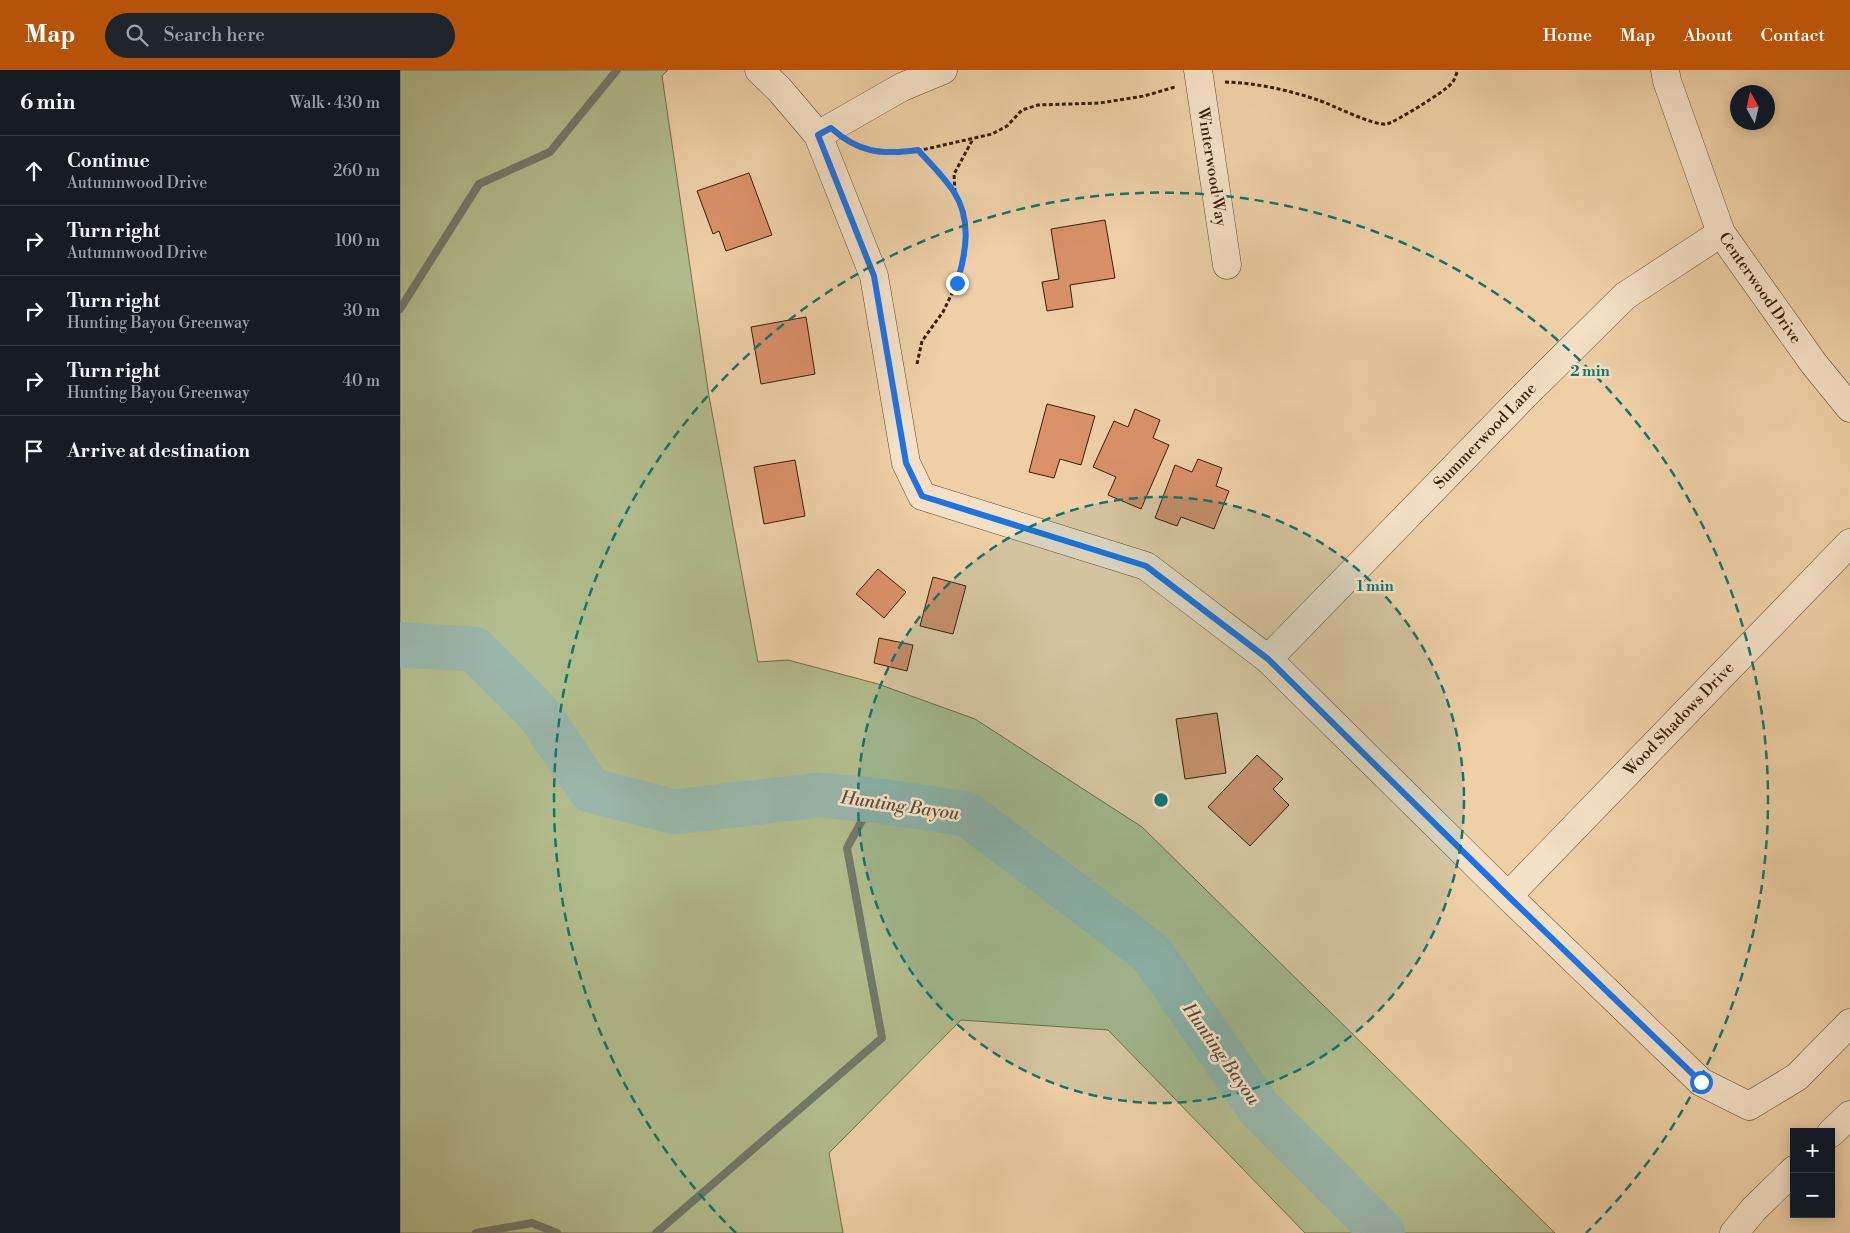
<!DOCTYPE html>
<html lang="en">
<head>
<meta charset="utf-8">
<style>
  :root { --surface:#171b24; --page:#20242c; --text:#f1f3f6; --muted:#9ea1a6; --line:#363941; --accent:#b45309 }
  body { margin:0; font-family:"Libre Bodoni",serif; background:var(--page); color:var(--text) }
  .controls { position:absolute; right:15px; bottom:15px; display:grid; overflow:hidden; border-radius:0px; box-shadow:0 2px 12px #0003 }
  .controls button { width:45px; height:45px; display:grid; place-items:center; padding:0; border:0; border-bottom:1px solid var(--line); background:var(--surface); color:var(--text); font:25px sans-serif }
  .compass { position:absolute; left:1330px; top:15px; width:45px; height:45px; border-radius:50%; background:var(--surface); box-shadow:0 2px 12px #0003; rotate:352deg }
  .stop { position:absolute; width:15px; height:15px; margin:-11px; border:4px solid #1a73e8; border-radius:50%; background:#fff }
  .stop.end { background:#1a73e8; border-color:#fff; box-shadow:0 1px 5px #0008 }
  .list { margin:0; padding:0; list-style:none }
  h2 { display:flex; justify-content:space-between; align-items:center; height:65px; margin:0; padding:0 20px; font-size:21px }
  h2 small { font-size:16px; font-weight:400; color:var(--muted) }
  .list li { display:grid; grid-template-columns:32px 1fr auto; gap:15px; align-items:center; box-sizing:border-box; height:70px; padding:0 20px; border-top:1px solid var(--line) }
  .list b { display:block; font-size:19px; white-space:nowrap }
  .list p { margin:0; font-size:16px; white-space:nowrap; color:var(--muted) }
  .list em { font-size:16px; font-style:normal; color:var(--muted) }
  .icon { flex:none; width:28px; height:28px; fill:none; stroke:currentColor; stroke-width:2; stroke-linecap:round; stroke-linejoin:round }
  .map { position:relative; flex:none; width:1450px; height:1163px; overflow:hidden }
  header { display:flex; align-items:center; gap:30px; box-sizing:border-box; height:70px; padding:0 25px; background:var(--accent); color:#fff }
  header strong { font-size:24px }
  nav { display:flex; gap:28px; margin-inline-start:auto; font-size:18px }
  .search { width:350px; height:45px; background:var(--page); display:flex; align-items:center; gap:12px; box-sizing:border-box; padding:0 18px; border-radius:28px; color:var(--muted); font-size:19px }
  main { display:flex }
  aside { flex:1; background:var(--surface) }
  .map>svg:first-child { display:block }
  .green { fill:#b2bc8c; stroke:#746e4a }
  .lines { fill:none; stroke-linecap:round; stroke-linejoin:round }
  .stream { stroke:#717a69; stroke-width:8 }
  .river { stroke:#99b6aa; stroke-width:45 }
  .building { fill:#da916a; stroke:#361f07 }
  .minor-casing { stroke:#644b2f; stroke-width:29 }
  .path { stroke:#361f07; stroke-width:3; stroke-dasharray:4 2.5; stroke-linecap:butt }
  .minor { stroke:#f4e0c5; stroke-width:28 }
  .route { stroke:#1a73e8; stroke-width:6 }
  .ring { fill:none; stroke:#0f766e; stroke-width:2.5; stroke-dasharray:9 6 }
  .labels { text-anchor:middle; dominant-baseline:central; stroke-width:5; stroke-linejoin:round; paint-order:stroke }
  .street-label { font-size:16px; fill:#361f07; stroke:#f4e0c5 }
  .water-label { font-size:18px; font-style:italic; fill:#544c38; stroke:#f4e0c5 }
  .centre { fill:#0f766e; stroke:#f4e0c5; stroke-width:2.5 }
  .ring-label { font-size:15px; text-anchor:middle; font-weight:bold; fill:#0f766e; stroke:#f4e0c5; stroke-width:5; stroke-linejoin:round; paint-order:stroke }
</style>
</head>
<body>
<header>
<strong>Map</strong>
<div class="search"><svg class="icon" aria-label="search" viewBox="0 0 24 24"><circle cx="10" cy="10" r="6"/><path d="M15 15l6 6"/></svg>Search here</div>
<nav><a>Home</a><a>Map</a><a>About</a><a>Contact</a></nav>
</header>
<main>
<aside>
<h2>6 min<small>Walk · 430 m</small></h2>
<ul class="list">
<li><svg class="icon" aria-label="ahead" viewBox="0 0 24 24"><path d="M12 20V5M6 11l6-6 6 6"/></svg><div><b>Continue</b><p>Autumnwood Drive</p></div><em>260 m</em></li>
<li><svg class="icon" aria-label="right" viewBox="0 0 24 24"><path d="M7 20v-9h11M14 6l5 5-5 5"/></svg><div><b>Turn right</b><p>Autumnwood Drive</p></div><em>100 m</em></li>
<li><svg class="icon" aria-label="right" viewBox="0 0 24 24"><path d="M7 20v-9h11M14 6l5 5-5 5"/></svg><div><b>Turn right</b><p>Hunting Bayou Greenway</p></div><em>30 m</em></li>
<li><svg class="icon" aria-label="right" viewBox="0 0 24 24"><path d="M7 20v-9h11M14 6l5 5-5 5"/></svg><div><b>Turn right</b><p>Hunting Bayou Greenway</p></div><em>40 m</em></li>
<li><svg class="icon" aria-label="arrive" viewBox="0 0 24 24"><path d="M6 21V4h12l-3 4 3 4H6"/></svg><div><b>Arrive at destination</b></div></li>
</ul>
</aside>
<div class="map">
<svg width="1450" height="1163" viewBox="0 0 1450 1163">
  <rect width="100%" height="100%" fill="#eecfa6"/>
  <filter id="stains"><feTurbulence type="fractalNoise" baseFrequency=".004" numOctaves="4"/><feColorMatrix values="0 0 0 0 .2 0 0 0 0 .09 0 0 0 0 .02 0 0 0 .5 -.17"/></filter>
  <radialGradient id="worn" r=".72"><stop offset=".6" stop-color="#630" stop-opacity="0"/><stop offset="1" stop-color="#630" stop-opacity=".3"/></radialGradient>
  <path class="green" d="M 0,0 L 268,0 L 262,6 L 309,326 L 358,592 L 388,590 L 478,614 L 575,649 L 742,757 L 1155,1163 L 905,1163 L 708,960 L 561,950 L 429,1083 L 443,1163 L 0,1163 Z"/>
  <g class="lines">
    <path class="stream" d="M 0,239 L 79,114 L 150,82 L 217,0
      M 76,1163 L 132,1153 L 157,1163
      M 256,1163 L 482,968 L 447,778 L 473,730"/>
    <path class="river" d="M 0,575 L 74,579 L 138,643 L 190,720 L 275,742 L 419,725 L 473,730 L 567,744 L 751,883 L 859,1038 L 983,1163"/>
  </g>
  <path class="building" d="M 349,103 L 372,165 L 326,181 L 319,161 L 313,164 L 297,121 Z
    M 705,150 L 715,208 L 670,215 L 673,237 L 647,241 L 642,212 L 659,209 L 651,159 Z
    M 406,247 L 415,304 L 361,314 L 351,257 Z
    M 647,334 L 695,346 L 681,395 L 660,389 L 654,408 L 629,402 Z
    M 735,339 L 760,350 L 753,368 L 769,375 L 741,439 L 708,425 L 716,407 L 693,397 L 714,351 L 728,357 Z
    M 798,389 L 822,398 L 816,416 L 829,421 L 814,459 L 781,447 L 777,456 L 755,448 L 775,395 L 792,402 Z
    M 395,390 L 405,446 L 364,454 L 354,397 Z
    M 478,499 L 506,522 L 484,548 L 456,524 Z
    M 533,507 L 566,516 L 553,564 L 520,556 Z
    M 479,568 L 513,575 L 507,601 L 474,593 Z
    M 817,643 L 826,703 L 785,709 L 776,649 Z
    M 857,685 L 883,709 L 873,719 L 889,735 L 850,776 L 808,737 Z"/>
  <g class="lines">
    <g class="minor-casing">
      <path id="minor" d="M 359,0 L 379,19 L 418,65 L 474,206 L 506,393 L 522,426 L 746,496 L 868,589 L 1108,826 L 1301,1012 L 1349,1036 L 1397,1007 L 1450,953
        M 798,0 L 827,195
        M 1265,0 L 1267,11 L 1321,163 L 1414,294 L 1450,338
        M 418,65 L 502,17 L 543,0
        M 868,589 L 1123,327 L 1225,226 L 1321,163
        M 1108,826 L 1450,473
        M 1431,1063 L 1450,1045
        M 1334,1163 L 1354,1139 L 1394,1100"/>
    </g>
    <path class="path" d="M 825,12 C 857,13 888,20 918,30 C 933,35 973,56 987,54 C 997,51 1044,22 1051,14 C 1055,10 1056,4 1058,0
      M 454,74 L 467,80 L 498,83 L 526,79 L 592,64 L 607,56 L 622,40 L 638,35 L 700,33 L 744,26 L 775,17
      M 555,122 L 554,104 L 573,69
      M 517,294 L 522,271 L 543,242 L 557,213 L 565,185 L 565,149 L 555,123 L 518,80"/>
    <use href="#minor" class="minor"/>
  </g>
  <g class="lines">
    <path class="route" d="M 557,213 C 566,183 572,150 554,122 C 544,107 530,93 518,80 C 481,85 459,83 431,58 L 418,65 L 474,206 L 506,393 L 522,426 L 746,496 L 868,589 L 1108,826 L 1301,1012"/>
  </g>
  <circle cx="761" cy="730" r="303" fill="#0f766e" fill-opacity=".12"/>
  <g class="ring">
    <circle cx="761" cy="730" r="303"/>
    <path d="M336 1163A607 607 0 1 1 1186 1163"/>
  </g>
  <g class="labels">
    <g class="street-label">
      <text transform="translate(812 97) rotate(81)">Winterwood Way</text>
      <text transform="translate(1360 218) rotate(55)">Centerwood Drive</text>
      <text transform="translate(1085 366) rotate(-46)">Summerwood Lane</text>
      <text transform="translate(1279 649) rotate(-46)">Wood Shadows Drive</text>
    </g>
    <g class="water-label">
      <text transform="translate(500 736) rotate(8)">Hunting Bayou</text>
      <text transform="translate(821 984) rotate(55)">Hunting Bayou</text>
    </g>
  </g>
  <circle cx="761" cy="730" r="8" class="centre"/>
  <g class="ring-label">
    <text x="1190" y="306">2 min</text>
    <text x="975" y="521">1 min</text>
  </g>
  <rect width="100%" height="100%" filter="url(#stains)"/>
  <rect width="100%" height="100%" fill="url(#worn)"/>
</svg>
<div class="controls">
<button>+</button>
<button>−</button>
</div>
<svg class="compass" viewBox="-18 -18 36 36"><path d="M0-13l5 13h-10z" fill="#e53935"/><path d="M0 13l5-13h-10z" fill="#9ea1a6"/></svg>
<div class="stop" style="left:1301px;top:1012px"></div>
<div class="stop end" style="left:557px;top:213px"></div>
</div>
</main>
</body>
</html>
